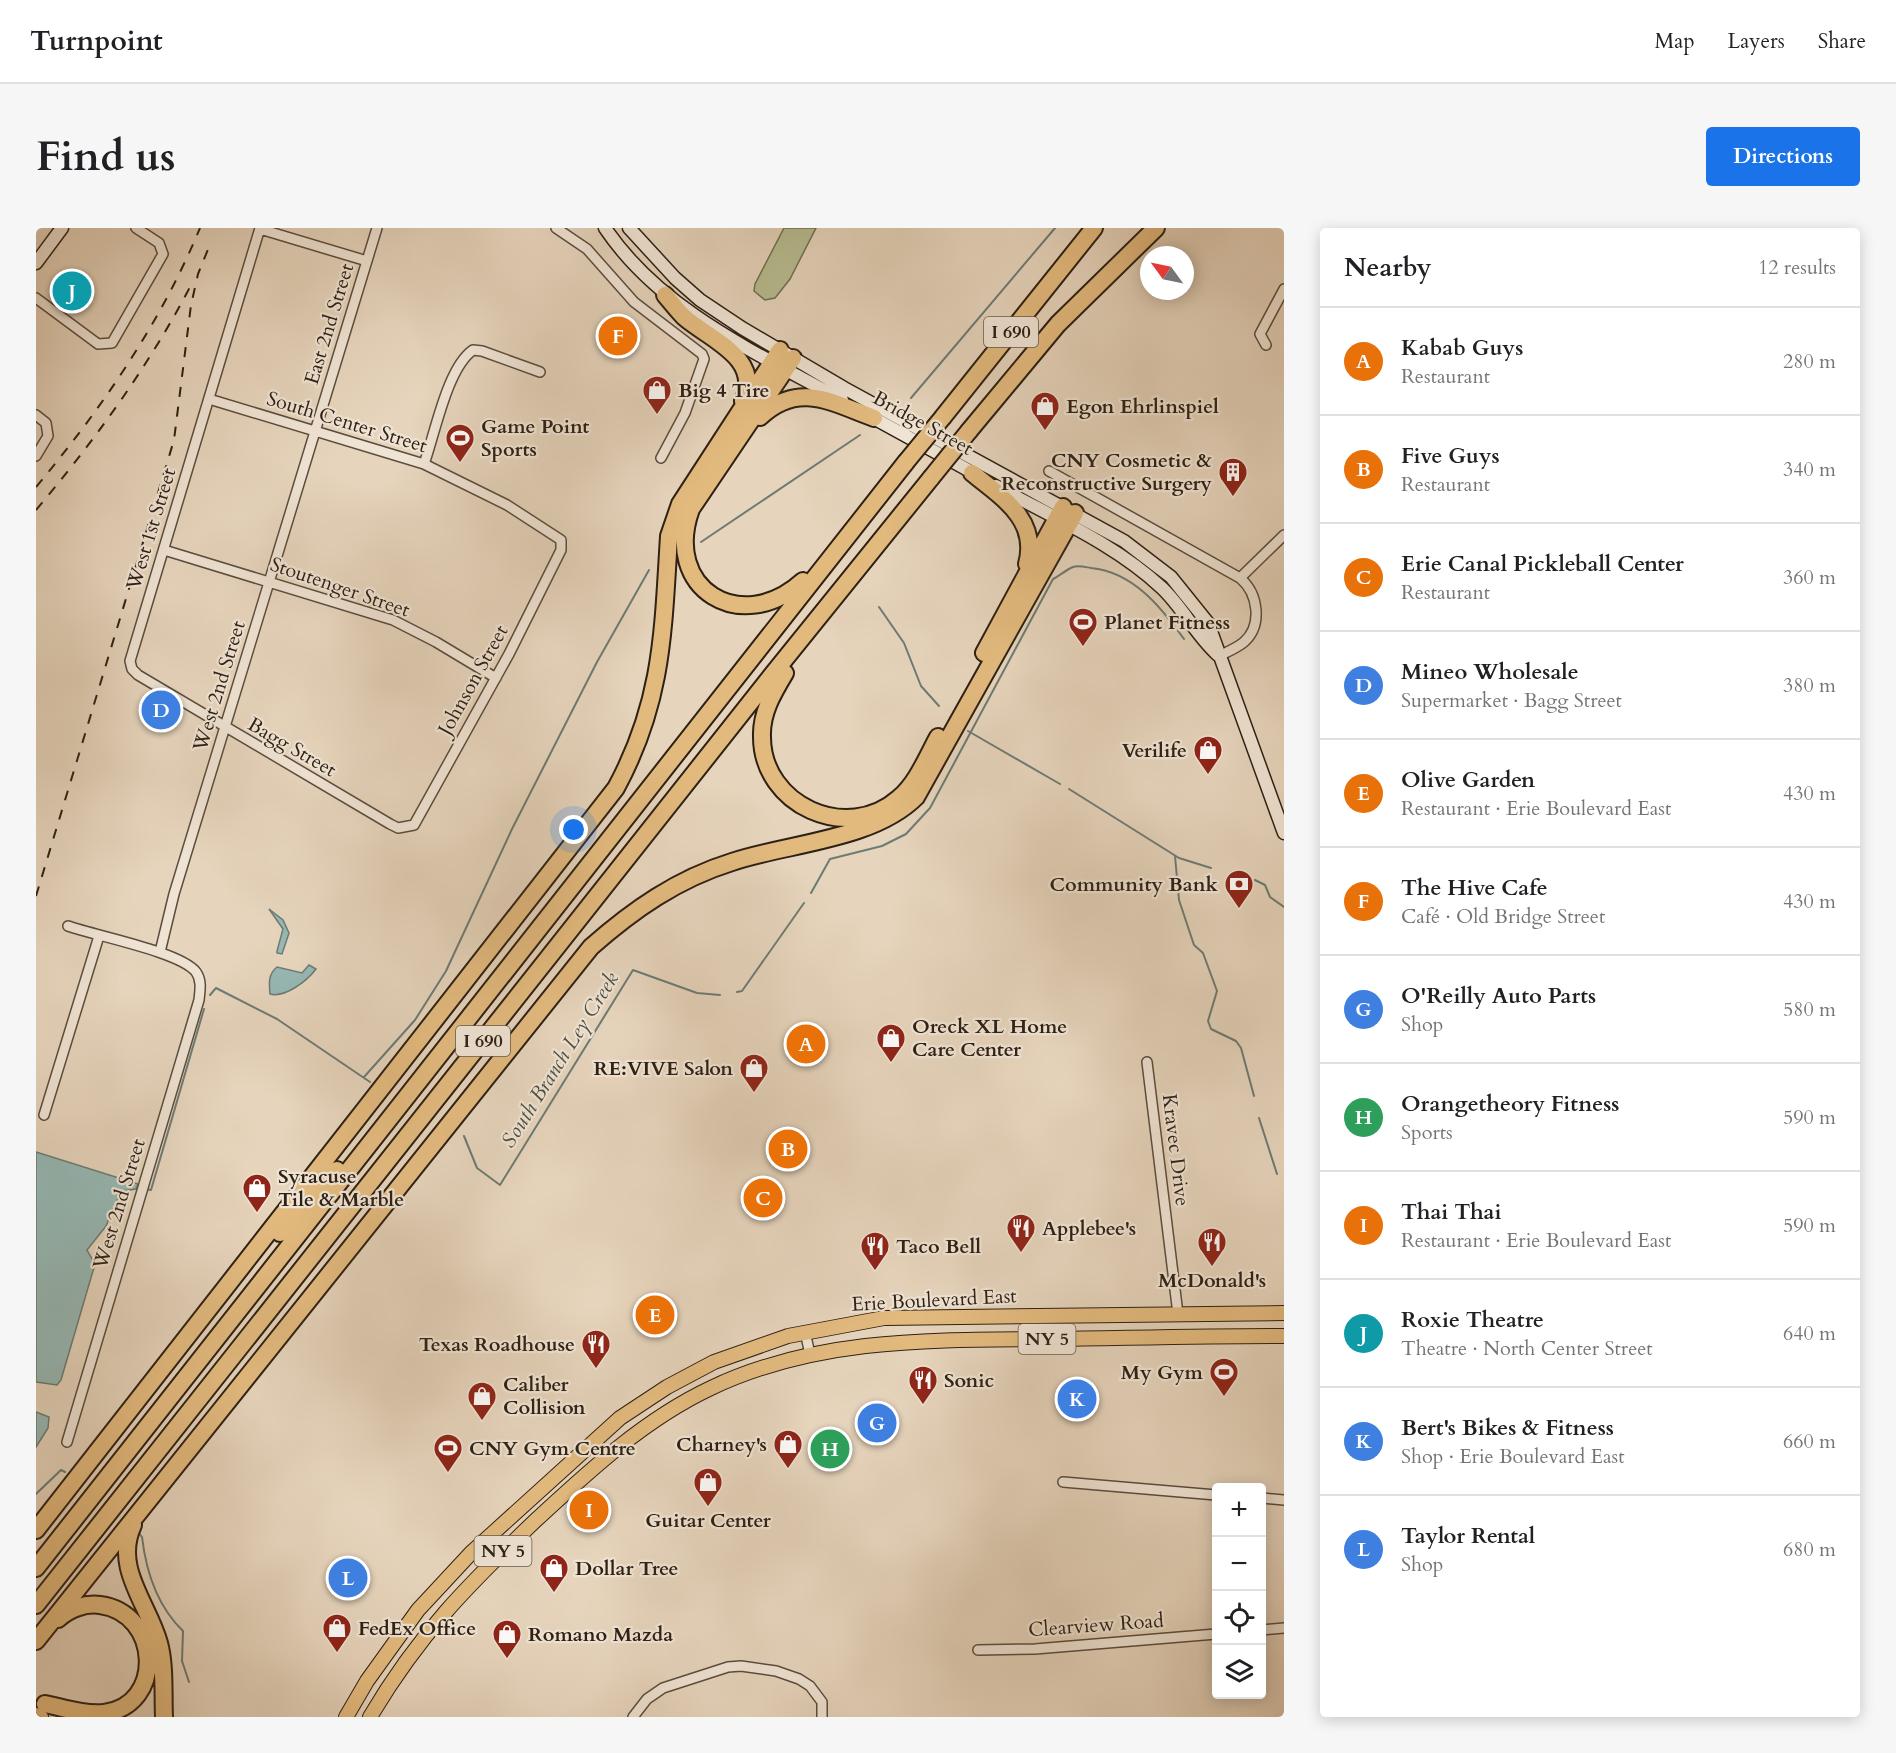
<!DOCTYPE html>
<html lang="en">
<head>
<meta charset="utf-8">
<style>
  :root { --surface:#fff; --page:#f6f6f6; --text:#202124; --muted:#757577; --line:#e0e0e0; --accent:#1a73e8 }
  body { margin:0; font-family:Cardo,serif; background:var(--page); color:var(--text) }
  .controls { position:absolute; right:18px; bottom:18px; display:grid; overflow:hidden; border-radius:6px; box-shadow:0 3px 15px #0003 }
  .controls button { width:54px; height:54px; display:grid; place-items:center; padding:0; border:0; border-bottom:2px solid var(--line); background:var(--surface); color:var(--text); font:30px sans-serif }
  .compass { position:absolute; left:1104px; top:18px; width:54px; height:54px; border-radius:50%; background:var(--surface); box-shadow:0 3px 15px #0003; rotate:303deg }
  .you { position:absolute; left:538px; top:602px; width:21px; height:21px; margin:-15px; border:4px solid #fff; border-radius:50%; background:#1a73e8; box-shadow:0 0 0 9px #1a73e833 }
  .badge { display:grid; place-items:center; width:39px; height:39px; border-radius:50%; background:var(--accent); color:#fff; font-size:20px; font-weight:700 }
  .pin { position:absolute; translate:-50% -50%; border:3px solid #fff; box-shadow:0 2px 6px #0006 }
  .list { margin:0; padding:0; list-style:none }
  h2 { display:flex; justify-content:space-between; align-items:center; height:78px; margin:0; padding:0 24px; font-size:26px }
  h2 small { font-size:20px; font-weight:400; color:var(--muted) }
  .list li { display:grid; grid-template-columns:39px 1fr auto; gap:18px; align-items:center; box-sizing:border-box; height:108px; padding:0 24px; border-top:2px solid var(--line) }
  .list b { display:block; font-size:22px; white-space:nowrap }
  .list p { margin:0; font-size:20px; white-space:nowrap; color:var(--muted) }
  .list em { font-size:20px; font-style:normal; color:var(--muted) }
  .icon { flex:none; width:33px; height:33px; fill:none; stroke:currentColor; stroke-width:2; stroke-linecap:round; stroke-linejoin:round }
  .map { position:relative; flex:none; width:1248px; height:1489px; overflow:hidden; border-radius:6px }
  header { display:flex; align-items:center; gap:36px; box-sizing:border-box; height:84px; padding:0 30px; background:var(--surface); border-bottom:2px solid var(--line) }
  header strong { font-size:28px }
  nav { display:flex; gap:33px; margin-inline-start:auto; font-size:21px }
  .intro { display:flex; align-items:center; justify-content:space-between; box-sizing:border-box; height:144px; padding:0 36px }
  h1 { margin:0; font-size:42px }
  .button { padding:15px 27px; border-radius:6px; background:var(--accent); color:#fff; font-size:21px; font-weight:700 }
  main { display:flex; gap:36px; padding:0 36px }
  aside { flex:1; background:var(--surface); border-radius:6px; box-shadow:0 3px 15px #0003 }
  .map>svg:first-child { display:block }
  .green { fill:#b6bc90; stroke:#726e52; stroke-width:1.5 }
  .water { fill:#96b8b4; stroke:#6c7b74; stroke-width:1.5 }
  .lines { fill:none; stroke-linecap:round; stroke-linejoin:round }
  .stream { stroke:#6c7b74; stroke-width:2 }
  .minor-casing { stroke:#5b4d3e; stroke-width:12 }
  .secondary-casing { stroke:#2d2014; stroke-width:15 }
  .primary-casing { stroke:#2d2014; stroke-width:16 }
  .motorway-casing { stroke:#2d2014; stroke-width:20 }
  .minor { stroke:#efe3d3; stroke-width:9 }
  .secondary { stroke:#efe3d3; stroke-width:12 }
  .primary { stroke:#e3ba7e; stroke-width:14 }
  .motorway { stroke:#e3ba7e; stroke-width:16 }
  .rail { stroke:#2d2014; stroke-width:2; stroke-dasharray:10 10; stroke-linecap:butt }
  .motorway-bridge-casing { stroke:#2d2014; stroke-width:20; stroke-linecap:butt }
  .motorway-bridge { stroke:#e3ba7e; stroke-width:16 }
  .labels { text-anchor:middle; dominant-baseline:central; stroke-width:4.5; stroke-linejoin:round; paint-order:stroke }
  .shield { fill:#efe3d3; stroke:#675a4d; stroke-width:1.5 }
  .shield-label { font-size:18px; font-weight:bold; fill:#2d2014 }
  .street-label { font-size:20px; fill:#2d2014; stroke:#efe3d3 }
  .poi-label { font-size:20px; font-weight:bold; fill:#2d2014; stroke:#efe3d3; text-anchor:start }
  .water-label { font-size:21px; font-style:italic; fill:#4c4e44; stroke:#efe3d3 }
</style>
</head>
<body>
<header>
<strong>Turnpoint</strong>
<nav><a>Map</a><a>Layers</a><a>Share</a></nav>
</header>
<div class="intro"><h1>Find us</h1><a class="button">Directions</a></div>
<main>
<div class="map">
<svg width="1248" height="1489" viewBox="0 0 1248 1489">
  <rect width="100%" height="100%" fill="#e6d4bc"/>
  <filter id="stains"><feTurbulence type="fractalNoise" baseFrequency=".00333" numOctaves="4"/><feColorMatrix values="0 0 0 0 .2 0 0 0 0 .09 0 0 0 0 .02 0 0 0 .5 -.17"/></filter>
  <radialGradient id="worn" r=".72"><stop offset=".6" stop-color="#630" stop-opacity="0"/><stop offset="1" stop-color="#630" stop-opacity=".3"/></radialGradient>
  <path class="green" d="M 748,0 L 780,0 L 754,51 L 739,70 L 729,72 L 718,63 L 719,56 Z"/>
  <path class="water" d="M 233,681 L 247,692 L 253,705 L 246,726 L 241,725 L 241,723 L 247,701 Z
    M 273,737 L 280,741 C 271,753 249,770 234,766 C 233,756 232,746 241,739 L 266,745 Z
    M 0,924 L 102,956 L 100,961 L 87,963 L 80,974 L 70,998 L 51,1022 L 59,1036 L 25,1152 L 21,1157 L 0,1154 Z
    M 0,1184 L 13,1189 L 12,1200 L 0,1219 Z"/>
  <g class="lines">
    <path class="stream" d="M 875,170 L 1019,0
      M 665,314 L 824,207
      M 843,379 L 868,415 L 885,458 L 903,478
      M 932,503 L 1024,556
      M 1033,561 L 1143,630 L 1175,640
      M 1139,628 L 1143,672 L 1158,717 L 1167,725 L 1181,763 L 1172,793 L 1175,801 L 1200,813 L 1205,820 L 1218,868
      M 1219,652 L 1229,657 L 1234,669 L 1248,679
      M 775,665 L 794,631 L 846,618 L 870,606 L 894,580 L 1017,351 C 1023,348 1030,342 1037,339 C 1042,337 1049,339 1055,340 C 1097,344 1125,379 1148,411
      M 701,764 L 706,763 L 768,675
      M 174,767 L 180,760 L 241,791 L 334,854
      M 328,849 L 379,792 L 410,743 L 476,601 L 561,434 L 613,342
      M 1223,890 L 1241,946
      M 428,908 L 441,940 L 464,957 L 597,742 L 661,765 L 684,767
      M 108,961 L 115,962 L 168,781
      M 0,1266 L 25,1242 L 29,1244
      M 102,1304 L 106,1309 C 110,1343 121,1378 147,1403 L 146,1433 L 153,1454"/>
    <g class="minor-casing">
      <path id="minor" d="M 520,0 L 551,21 L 598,74 L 666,126 L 668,131 L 649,185 L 625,230
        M 224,1 L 331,33
        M 0,70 L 62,116 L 76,115 L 127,26 L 123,15 L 100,0
        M 1230,117 L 1224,106 L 1248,61
        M 173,171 L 388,236 L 471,277 L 525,312 L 525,322 L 473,426 L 378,597 L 362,600 L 354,596 L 102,447 L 96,441 L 94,433 L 224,0
        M 0,187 L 10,195 L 12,208 L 0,228
        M 388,236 C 399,206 411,140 437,122 L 446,123 L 504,144
        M 1013,243 L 1204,350
        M 128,322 L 357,392 L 400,414 L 460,450
        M 1183,428 C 1191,424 1201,420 1208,414 C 1227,397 1222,365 1204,350 L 1248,307
        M 124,724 L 138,666 L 341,0
        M 1111,834 L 1142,1086
        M 8,887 L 63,708
        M 769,1104 L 774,1126
        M 31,1214 L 163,772 C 164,763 166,752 160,744 C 145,724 60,708 32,698
        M 1027,1254 L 1180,1267
        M 1226,1270 L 1248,1272
        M 1226,1402 L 1248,1400
        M 942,1422 L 999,1421 L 1180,1406
        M 597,1489 L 611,1471 L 627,1460 L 692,1439 L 705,1438 L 740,1443 L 763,1451 L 774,1458 L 786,1474 L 786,1489"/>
    </g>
    <g class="secondary-casing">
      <path id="secondary" d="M 569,0 C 625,83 721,125 806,172
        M 593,0 L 639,50 L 664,72 L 706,100 L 808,160 L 1088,313 L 1135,349 L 1172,395 L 1248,605
        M 0,35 L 26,0
        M 832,187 L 943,248
        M 960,258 C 1016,289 1079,316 1126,360 C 1147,380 1160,407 1182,427"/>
    </g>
    <g class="primary-casing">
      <path id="primary" d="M 0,1487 L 5,1489
        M 310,1489 L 331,1453 L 382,1382 L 435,1325 L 584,1190 L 631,1159 L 678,1134 L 752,1108 L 848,1090 L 1248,1085
        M 334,1489 C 383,1406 432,1357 501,1291 C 554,1242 609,1191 675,1160 C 782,1109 898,1112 1014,1111 C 1092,1110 1170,1108 1248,1108"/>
    </g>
    <g class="motorway-casing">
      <path id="motorway" d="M 629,67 C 635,74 641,82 648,89 C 673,111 727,130 707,173
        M 757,130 L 655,281 C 626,361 705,409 767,353
        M 724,189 C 762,153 795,174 838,190
        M 907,189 L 1058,0
        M 933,203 L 1022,96 L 1120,0
        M 936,245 C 966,269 1003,292 991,336
        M 948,425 L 1027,279
        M 749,445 C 737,465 725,485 726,509 C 726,577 811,616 863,570 C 881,555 891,529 902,509
        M 244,1005 L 301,942
        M 97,1297 C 77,1340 112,1375 123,1415 C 129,1437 127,1466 128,1489
        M 0,1302 L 580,560 C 627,473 627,404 633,308 L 644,276 L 744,122
        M 0,1340 L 870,234
        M 0,1377 L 736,447 L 895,250
        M 0,1413 L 555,719 C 597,682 641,651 696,634 C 753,615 837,612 880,569 L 1039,285
        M 9,1476 C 28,1480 49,1487 68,1485 C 129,1478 125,1385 64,1377 C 49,1375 33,1381 22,1391"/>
    </g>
    <use href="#minor" class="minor"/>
    <use href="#secondary" class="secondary"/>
    <use href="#primary" class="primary"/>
    <use href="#motorway" class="motorway"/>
    <path class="rail" d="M 0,259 C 66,180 124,96 164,0
      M 0,282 C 59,212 113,138 155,57
      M 0,668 L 138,212 L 155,77 L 162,46 L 175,14"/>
    <g class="motorway-bridge-casing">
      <path id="motorway-bridge" d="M 870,234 L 907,189
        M 895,250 L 933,203"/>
    </g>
    <use href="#motorway-bridge" class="motorway-bridge"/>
  </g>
  <defs>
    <g id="shop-pin" transform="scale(1.5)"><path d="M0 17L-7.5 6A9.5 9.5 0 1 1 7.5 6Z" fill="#8f2418" stroke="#efe3d3"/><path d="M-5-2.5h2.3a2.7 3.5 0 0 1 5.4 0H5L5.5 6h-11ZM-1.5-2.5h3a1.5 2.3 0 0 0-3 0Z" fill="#fff"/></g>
    <g id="stadium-pin" transform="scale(1.5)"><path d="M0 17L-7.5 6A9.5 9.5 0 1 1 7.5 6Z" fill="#8f2418" stroke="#efe3d3"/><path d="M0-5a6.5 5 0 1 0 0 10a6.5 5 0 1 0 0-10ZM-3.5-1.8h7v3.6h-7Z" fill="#fff"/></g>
    <g id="building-pin" transform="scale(1.5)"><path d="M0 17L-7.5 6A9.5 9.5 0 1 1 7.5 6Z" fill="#8f2418" stroke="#efe3d3"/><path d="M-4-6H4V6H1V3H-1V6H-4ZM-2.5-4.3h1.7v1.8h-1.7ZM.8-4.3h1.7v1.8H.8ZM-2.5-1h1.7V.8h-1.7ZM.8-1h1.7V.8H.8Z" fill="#fff"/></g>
    <g id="bank-pin" transform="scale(1.5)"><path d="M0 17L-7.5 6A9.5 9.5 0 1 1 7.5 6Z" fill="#8f2418" stroke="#efe3d3"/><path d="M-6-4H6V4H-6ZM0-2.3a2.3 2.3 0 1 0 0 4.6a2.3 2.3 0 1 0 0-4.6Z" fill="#fff"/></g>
    <g id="restaurant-pin" transform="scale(1.5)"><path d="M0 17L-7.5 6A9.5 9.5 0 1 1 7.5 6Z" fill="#8f2418" stroke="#efe3d3"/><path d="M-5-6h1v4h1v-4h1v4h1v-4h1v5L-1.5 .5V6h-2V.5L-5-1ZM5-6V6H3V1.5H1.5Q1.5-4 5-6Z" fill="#fff"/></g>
  </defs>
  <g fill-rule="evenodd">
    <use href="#shop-pin" x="621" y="162"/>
    <use href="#shop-pin" x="1009" y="178"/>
    <use href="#stadium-pin" x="424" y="210"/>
    <use href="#building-pin" x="1197" y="244"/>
    <use href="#stadium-pin" x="1047" y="394"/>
    <use href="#shop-pin" x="1172" y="522"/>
    <use href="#bank-pin" x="1203" y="656"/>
    <use href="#shop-pin" x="855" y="810"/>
    <use href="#shop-pin" x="718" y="840"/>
    <use href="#shop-pin" x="221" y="960"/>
    <use href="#restaurant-pin" x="985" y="1000"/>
    <use href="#restaurant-pin" x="1176" y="1014"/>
    <use href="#restaurant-pin" x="839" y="1018"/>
    <use href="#restaurant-pin" x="560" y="1116"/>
    <use href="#stadium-pin" x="1188" y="1144"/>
    <use href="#restaurant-pin" x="887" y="1152"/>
    <use href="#shop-pin" x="446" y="1168"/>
    <use href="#shop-pin" x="752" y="1216"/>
    <use href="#stadium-pin" x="412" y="1220"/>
    <use href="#shop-pin" x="672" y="1254"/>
    <use href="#shop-pin" x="518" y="1340"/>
    <use href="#shop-pin" x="301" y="1400"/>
    <use href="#shop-pin" x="471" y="1406"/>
  </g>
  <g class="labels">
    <g class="shield">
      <rect x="948" y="89" width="54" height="30" rx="4.5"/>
      <rect x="420" y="798" width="54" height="30" rx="4.5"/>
      <rect x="982.5" y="1096" width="57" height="30" rx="4.5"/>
      <rect x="438.5" y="1308" width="57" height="30" rx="4.5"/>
    </g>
    <g class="shield-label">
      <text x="975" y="104">I 690</text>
      <text x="447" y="813">I 690</text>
      <text x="1011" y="1111">NY 5</text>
      <text x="467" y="1323">NY 5</text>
    </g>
    <g class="street-label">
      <text transform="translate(293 96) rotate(-73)">East 2nd Street</text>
      <text transform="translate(311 194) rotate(17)">South Center Street</text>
      <text transform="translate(887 195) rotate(29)">Bridge Street</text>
      <text transform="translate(115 301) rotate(-73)">West 1st Street</text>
      <text transform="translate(304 359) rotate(19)">Stoutenger Street</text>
      <text transform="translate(437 452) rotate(-61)">Johnson Street</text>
      <text transform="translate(183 458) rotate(-73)">West 2nd Street</text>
      <text transform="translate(256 519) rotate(30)">Bagg Street</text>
      <text transform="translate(1140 922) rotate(83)">Kravec Drive</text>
      <text transform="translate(83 976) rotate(-73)">West 2nd Street</text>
      <text transform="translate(898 1072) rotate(-3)">Erie Boulevard East</text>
      <text transform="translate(1060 1397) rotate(-4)">Clearview Road</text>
    </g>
    <g class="poi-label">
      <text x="642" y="162">Big 4 Tire</text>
      <text x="1030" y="178">Egon Ehrlinspiel</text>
      <text x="445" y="198">Game Point<tspan x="445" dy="23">Sports</tspan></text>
      <text x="1176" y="232" text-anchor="end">CNY Cosmetic &amp;<tspan x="1176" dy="23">Reconstructive Surgery</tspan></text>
      <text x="1068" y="394">Planet Fitness</text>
      <text x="1151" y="522" text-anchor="end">Verilife</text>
      <text x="1182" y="656" text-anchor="end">Community Bank</text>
      <text x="876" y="798">Oreck XL Home<tspan x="876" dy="23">Care Center</tspan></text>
      <text x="697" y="840" text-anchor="end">RE:VIVE Salon</text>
      <text x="242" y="948">Syracuse<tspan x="242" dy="23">Tile &amp; Marble</tspan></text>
      <text x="1006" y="1000">Applebee's</text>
      <text x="860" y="1018">Taco Bell</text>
      <text x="1176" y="1052" text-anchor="middle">McDonald's</text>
      <text x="539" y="1116" text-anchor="end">Texas Roadhouse</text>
      <text x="1167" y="1144" text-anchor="end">My Gym</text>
      <text x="908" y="1152">Sonic</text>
      <text x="467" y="1156">Caliber<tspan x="467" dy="23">Collision</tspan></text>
      <text x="731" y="1216" text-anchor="end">Charney's</text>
      <text x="433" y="1220">CNY Gym Centre</text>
      <text x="672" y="1292" text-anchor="middle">Guitar Center</text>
      <text x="539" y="1340">Dollar Tree</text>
      <text x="322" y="1400">FedEx Office</text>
      <text x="492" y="1406">Romano Mazda</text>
    </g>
    <g class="water-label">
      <text transform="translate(524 832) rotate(-58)">South Branch Ley Creek</text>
    </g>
  </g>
  <rect width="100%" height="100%" filter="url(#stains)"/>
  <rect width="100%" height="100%" fill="url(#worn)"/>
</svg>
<div class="controls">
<button>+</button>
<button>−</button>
<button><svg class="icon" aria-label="locate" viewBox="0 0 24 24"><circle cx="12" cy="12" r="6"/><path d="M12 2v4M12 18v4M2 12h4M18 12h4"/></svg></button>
<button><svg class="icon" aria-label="layers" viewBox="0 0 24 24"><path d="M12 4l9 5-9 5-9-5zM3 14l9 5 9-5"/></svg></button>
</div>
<svg class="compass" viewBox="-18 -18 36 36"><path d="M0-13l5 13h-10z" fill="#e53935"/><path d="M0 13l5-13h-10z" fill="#757577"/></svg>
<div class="you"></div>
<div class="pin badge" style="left:770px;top:816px;background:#e8710a">A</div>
<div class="pin badge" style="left:752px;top:921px;background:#e8710a">B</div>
<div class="pin badge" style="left:727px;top:970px;background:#e8710a">C</div>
<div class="pin badge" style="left:125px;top:482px;background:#3f7fe0">D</div>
<div class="pin badge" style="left:619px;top:1087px;background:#e8710a">E</div>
<div class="pin badge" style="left:582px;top:108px;background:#e8710a">F</div>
<div class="pin badge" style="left:841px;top:1195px;background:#3f7fe0">G</div>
<div class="pin badge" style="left:794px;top:1221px;background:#2e9e5b">H</div>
<div class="pin badge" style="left:553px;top:1282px;background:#e8710a">I</div>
<div class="pin badge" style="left:36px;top:63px;background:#0f9aa8">J</div>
<div class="pin badge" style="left:1041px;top:1171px;background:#3f7fe0">K</div>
<div class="pin badge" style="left:312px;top:1350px;background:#3f7fe0">L</div>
</div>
<aside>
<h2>Nearby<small>12 results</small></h2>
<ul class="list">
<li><span class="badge" style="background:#e8710a">A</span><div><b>Kabab Guys</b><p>Restaurant</p></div><em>280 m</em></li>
<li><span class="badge" style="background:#e8710a">B</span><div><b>Five Guys</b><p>Restaurant</p></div><em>340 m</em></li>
<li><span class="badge" style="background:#e8710a">C</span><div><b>Erie Canal Pickleball Center</b><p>Restaurant</p></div><em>360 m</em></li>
<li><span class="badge" style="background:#3f7fe0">D</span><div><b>Mineo Wholesale</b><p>Supermarket · Bagg Street</p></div><em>380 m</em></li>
<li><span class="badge" style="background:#e8710a">E</span><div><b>Olive Garden</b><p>Restaurant · Erie Boulevard East</p></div><em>430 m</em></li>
<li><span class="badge" style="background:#e8710a">F</span><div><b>The Hive Cafe</b><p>Café · Old Bridge Street</p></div><em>430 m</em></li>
<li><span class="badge" style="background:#3f7fe0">G</span><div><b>O'Reilly Auto Parts</b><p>Shop</p></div><em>580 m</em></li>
<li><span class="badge" style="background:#2e9e5b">H</span><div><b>Orangetheory Fitness</b><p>Sports</p></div><em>590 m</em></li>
<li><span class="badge" style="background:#e8710a">I</span><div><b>Thai Thai</b><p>Restaurant · Erie Boulevard East</p></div><em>590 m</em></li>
<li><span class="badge" style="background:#0f9aa8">J</span><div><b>Roxie Theatre</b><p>Theatre · North Center Street</p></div><em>640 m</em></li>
<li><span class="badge" style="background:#3f7fe0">K</span><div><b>Bert's Bikes &amp; Fitness</b><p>Shop · Erie Boulevard East</p></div><em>660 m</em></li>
<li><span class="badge" style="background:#3f7fe0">L</span><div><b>Taylor Rental</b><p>Shop</p></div><em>680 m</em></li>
</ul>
</aside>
</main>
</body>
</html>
